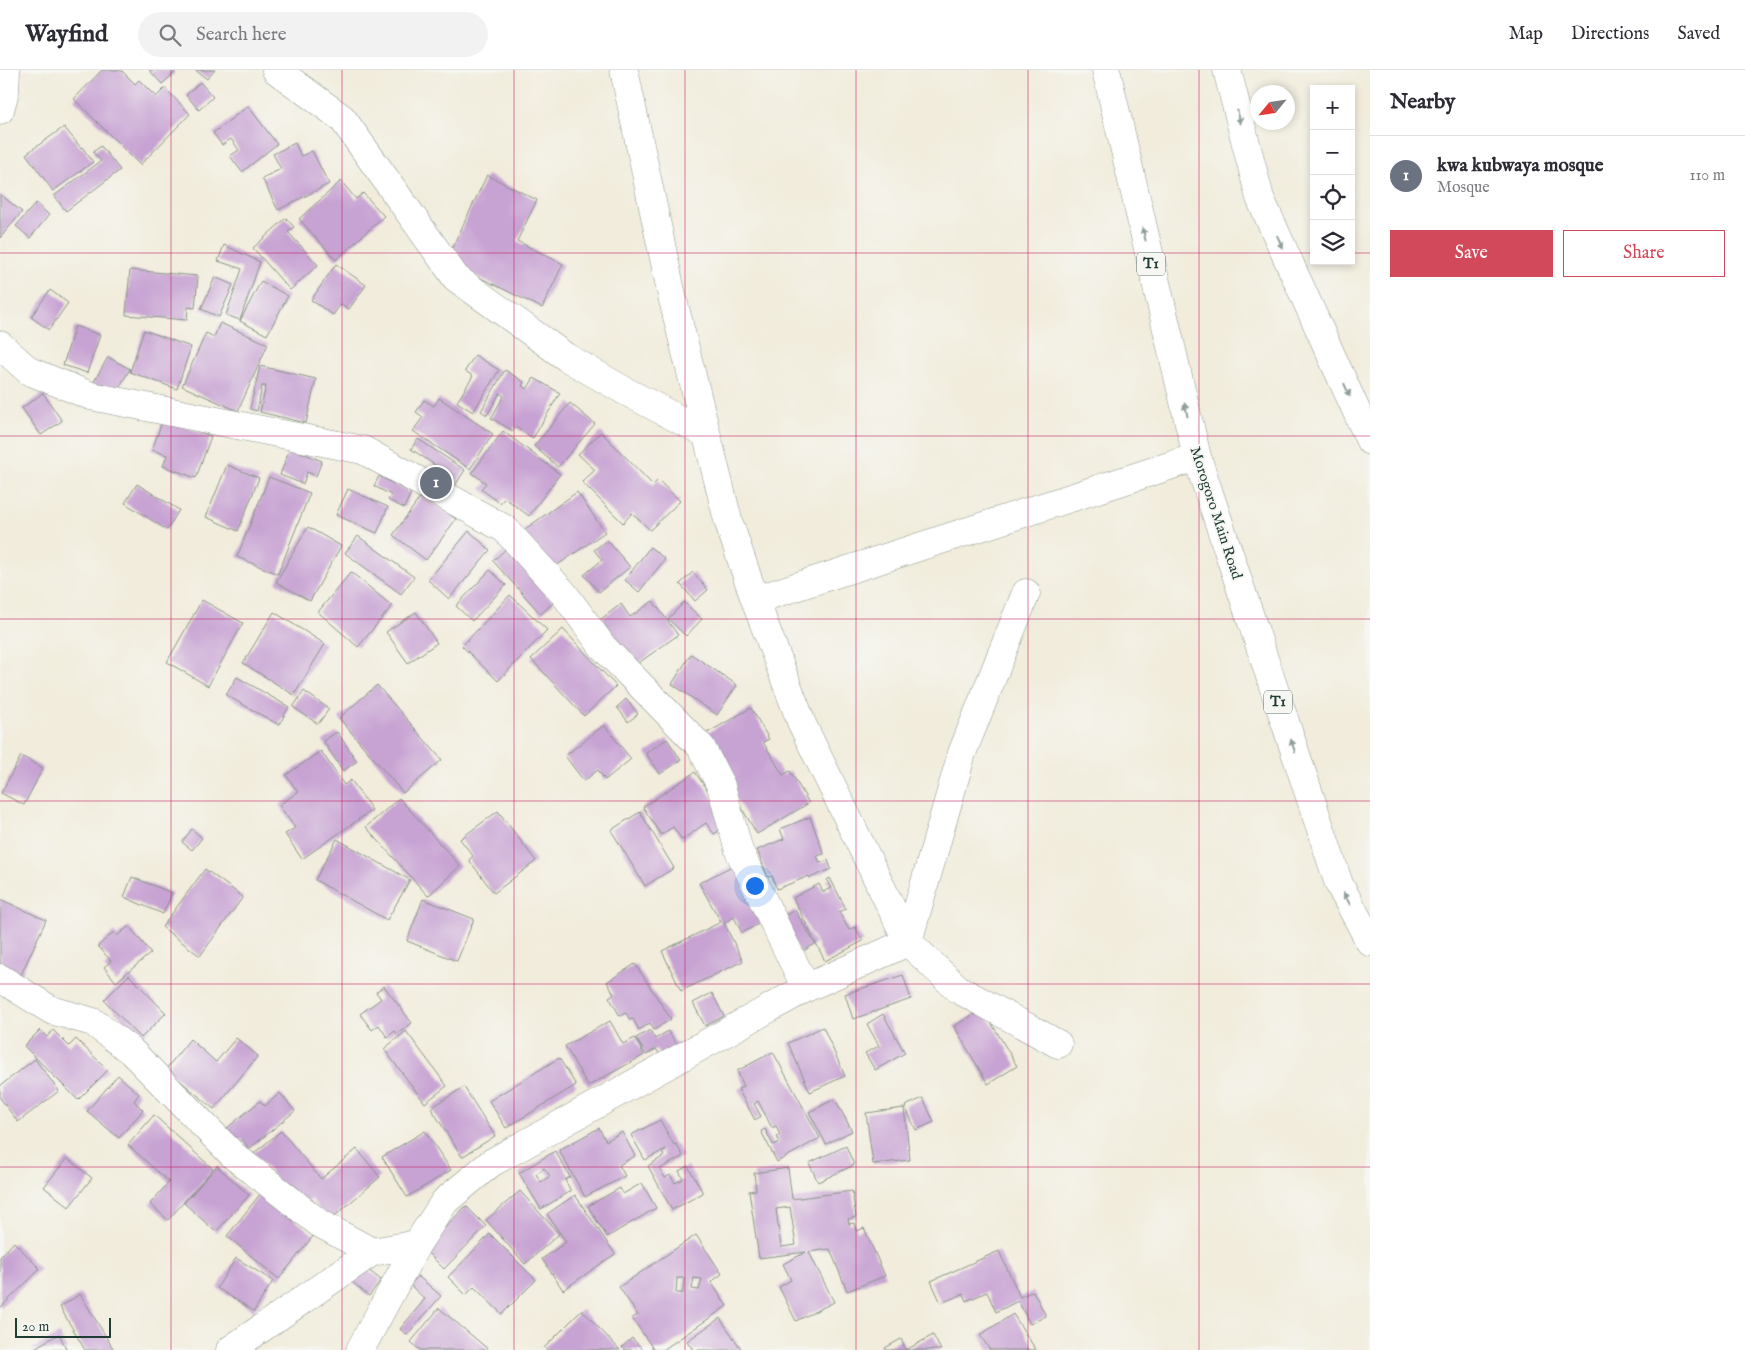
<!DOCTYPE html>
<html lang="en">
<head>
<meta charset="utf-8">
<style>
  :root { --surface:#fff; --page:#f2f2f3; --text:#2b2b33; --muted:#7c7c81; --line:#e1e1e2; --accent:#d1495b }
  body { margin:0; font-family:"IM FELL English",serif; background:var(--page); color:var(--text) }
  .controls { position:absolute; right:15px; top:15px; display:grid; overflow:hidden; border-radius:0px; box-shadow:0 2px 8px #0003 }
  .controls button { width:45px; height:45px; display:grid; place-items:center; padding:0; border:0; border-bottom:1px solid var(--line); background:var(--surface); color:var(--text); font:25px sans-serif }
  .compass { position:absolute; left:1250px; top:15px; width:45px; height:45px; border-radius:50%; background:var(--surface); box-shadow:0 2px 8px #0003; rotate:241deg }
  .scale { position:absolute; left:15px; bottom:12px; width:96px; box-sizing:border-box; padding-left:5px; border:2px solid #1f3d34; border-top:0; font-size:14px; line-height:18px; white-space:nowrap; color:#1f3d34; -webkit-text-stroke:4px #f6f6f2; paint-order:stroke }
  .you { position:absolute; left:754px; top:815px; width:18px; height:18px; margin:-12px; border:4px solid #fff; border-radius:50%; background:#1a73e8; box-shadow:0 0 0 8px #1a73e833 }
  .badge { display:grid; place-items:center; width:32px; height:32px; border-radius:50%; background:var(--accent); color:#fff; font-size:16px; font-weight:700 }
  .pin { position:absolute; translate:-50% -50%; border:2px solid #fff; box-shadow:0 1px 5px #0006 }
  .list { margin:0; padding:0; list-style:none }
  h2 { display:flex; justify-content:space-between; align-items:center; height:65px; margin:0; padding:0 20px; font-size:21px }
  h2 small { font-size:16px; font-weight:400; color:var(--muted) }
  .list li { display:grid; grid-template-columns:32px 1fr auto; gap:15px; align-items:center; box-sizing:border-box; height:80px; padding:0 20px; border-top:1px solid var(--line) }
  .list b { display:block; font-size:19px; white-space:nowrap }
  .list p { margin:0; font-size:16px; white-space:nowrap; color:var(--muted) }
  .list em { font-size:16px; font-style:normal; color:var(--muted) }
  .actions { display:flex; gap:10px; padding:15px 20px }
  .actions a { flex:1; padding:11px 0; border:1px solid var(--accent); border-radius:0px; text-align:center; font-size:18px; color:var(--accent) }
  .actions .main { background:var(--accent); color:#fff }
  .icon { flex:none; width:28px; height:28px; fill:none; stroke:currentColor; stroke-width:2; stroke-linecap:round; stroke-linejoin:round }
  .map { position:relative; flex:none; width:1370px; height:1280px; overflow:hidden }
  header { display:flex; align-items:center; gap:30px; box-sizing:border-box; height:70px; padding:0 25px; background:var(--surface); border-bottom:1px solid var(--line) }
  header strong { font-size:24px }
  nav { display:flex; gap:28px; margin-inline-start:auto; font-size:18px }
  .search { width:350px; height:45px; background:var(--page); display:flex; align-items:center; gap:12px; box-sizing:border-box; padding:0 18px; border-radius:28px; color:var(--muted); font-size:19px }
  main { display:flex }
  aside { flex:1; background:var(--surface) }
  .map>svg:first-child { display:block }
  .building { fill:#c7a3d3; fill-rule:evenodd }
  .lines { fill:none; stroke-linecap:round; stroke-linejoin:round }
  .minor-casing { stroke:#889488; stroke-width:29 }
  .highway-casing { stroke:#889488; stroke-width:29 }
  .minor { stroke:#fff; stroke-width:28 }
  .highway { stroke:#fff; stroke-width:28 }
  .oneway { fill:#8f9e9a }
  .grid { fill:none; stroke:#c2185b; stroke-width:1; stroke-opacity:0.55 }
  .labels { text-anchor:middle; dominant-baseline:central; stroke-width:4; stroke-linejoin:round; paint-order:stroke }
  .shield { fill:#f6f6f2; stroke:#60746d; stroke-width:1 }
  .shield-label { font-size:14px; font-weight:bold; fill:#1f3d34 }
  .street-label { font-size:15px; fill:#1f3d34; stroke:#f6f6f2 }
</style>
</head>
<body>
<header>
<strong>Wayfind</strong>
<div class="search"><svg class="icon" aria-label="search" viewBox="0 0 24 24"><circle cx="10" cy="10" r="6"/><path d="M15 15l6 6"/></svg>Search here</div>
<nav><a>Map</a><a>Directions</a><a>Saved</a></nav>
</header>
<main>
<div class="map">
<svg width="1370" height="1280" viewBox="0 0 1370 1280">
  <rect width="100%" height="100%" fill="#f6f6f2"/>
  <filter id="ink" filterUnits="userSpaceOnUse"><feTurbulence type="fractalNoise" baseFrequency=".02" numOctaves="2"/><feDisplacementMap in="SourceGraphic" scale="10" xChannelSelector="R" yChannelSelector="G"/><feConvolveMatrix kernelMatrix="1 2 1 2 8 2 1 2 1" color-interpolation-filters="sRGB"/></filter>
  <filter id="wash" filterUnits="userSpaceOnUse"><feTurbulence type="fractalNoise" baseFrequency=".0096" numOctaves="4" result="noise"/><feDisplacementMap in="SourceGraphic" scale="20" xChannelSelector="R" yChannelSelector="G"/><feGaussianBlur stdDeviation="1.12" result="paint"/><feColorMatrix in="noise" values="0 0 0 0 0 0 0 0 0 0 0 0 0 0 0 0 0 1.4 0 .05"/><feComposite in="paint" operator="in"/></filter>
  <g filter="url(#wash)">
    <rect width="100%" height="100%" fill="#f1ecdb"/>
    <g id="blocks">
      <path class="building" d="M 102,0 L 121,0 L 135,14 L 139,10 L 156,27 L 165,18 L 190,44 L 140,95 L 74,29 Z
        M 149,0 L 172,0 L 175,3 L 162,14 Z
        M 195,0 L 215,0 L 207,9 Z
        M 200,12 L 213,27 L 199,40 L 186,25 Z
        M 248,36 L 277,74 L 242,102 L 230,86 L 239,80 L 231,69 L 222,75 L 213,63 Z
        M 64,57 L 81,78 L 82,77 L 93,92 L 53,121 L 26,84 Z
        M 295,73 L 301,86 L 312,81 L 329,114 L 278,140 L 262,108 L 281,99 L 273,84 Z
        M 101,76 L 120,100 L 66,141 L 54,126 L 101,91 L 93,82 Z
        M 487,105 L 537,130 L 517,171 L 563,194 L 542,238 L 446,191 Z
        M 341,111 L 356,129 L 363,123 L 384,146 L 336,190 L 299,149 Z
        M 0,124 L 22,142 L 0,168 Z
        M 36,133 L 49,145 L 30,168 L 16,156 Z
        M 286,148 L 294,157 L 288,162 L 318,195 L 290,220 L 253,178 Z
        M 224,175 L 260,192 L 240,250 L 226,245 L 242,199 L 218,191 Z
        M 336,194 L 366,215 L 349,239 L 341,234 L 333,245 L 311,230 Z
        M 130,200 L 198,206 L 195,238 L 188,237 L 187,250 L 126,245 Z
        M 215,207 L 233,215 L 219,247 L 201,239 Z
        M 261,211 L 288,226 L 267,265 L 240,251 Z
        M 50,220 L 68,233 L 49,260 L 31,247 Z
        M 220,253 L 268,274 L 238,341 L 182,316 L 206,263 L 214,267 Z
        M 75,256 L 100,265 L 87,303 L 63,295 Z
        M 144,260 L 191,277 L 177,319 L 130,302 Z
        M 475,285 L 499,300 L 473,342 L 457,332 L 473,306 L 465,301 Z
        M 108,287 L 130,299 L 112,330 L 91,317 Z
        M 260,296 L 316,309 L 306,353 L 260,342 L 266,316 L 262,316 L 257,341 L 250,339 Z
        M 505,300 L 524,312 L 522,316 L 527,319 L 534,308 L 560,323 L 533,368 L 515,357 L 513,361 L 491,348 L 504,326 L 500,323 L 487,345 L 481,341 Z
        M 43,323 L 62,351 L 41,365 L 22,338 Z
        M 439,328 L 493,364 L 470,399 L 413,361 L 423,347 L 416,342 L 424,330 L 434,336 Z
        M 570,333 L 595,354 L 558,397 L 534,376 Z
        M 163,349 L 211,366 L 196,408 L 163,396 L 167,385 L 152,380 Z
        M 503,361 L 560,404 L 529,446 L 505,428 L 500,433 L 481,419 L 486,413 L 472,403 Z
        M 601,362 L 653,415 L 658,410 L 680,431 L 650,460 L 632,443 L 623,453 L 582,412 L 595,400 L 578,384 Z
        M 418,369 L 465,400 L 454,417 L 434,404 L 438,397 L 411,379 Z
        M 290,378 L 322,391 L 316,406 L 307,402 L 303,414 L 280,405 Z
        M 227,395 L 259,408 L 238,461 L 206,447 Z
        M 379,406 L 411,423 L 404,438 L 388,430 L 391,425 L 374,416 Z
        M 269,407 L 310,423 L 278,504 L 237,487 Z
        M 137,414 L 179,440 L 167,460 L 125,433 Z
        M 348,419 L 388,437 L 377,463 L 336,445 Z
        M 577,422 L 605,462 L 549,501 L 521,462 Z
        M 422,425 L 456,449 L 426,490 L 393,465 Z
        M 308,457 L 341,476 L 310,531 L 276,512 Z
        M 469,461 L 490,480 L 449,529 L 428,510 Z
        M 358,466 L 414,507 L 401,524 L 345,483 Z
        M 607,470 L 630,497 L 599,522 L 584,505 L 602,490 L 594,480 Z
        M 650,477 L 665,489 L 639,522 L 625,510 Z
        M 506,479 L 554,532 L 541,544 L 493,491 Z
        M 490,500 L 506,515 L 472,551 L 456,536 Z
        M 351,502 L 392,536 L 358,577 L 318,542 Z
        M 693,502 L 708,520 L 695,531 L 680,514 Z
        M 510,525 L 547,560 L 498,611 L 462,576 Z
        M 202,530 L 243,553 L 208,616 L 167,592 Z
        M 653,531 L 678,565 L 630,599 L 597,552 L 621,534 L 630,547 Z
        M 684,532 L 702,549 L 686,566 L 668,549 Z
        M 274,542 L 325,574 L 294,625 L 243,593 Z
        M 416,542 L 437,573 L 408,593 L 386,562 Z
        M 563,559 L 616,616 L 584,646 L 531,589 Z
        M 691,584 L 737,615 L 717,645 L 672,614 Z
        M 237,607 L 289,637 L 279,655 L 226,625 Z
        M 377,615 L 442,690 L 403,723 L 339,648 Z
        M 304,621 L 329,639 L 318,654 L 293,637 Z
        M 626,629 L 638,644 L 628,652 L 617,637 Z
        M 751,638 L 769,669 L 763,672 L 783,705 L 790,701 L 809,733 L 757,764 L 700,667 Z
        M 604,655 L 631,689 L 605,710 L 598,700 L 584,711 L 565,686 Z
        M 337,662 L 357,691 L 343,701 L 323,671 Z
        M 667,669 L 681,690 L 660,704 L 646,683 Z
        M 321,681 L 344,715 L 351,710 L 372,740 L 302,789 L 285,764 L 295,758 L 279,735 L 298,722 L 286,705 Z
        M 21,686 L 43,698 L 24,735 L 1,723 Z
        M 695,702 L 730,754 L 714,764 L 706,753 L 682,770 L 673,757 L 661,765 L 643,737 Z
        M 399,728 L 460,796 L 428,826 L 366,757 Z
        M 498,741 L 536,791 L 494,823 L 469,790 L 473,786 L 460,769 Z
        M 640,742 L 674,798 L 645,816 L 611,760 Z
        M 810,747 L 824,784 L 817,786 L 820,793 L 828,790 L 831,799 L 810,808 L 809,806 L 777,819 L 772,806 L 768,807 L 757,780 L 784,769 L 780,759 Z
        M 192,759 L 202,768 L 192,780 L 182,772 Z
        M 337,769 L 410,810 L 387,850 L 315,810 Z
        M 736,794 L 767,849 L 742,863 L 734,847 L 724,853 L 743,891 L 681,921 L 662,881 L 721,852 L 699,813 Z
        M 205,799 L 243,827 L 200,886 L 162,857 Z
        M 132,807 L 172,823 L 163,844 L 124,827 Z
        M 830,808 L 846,839 L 839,842 L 849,860 L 855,857 L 863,871 L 825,891 L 793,828 L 819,814 L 823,822 L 831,818 L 827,810 Z
        M 0,829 L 46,850 L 21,905 L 0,896 Z
        M 423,829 L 474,849 L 457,891 L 407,871 Z
        M 795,840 L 815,874 L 800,883 L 781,848 Z
        M 129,856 L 151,883 L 116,912 L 104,897 L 111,891 L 98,876 L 114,862 L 117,866 Z
        M 635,894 L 671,949 L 654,960 L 650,953 L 639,960 L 633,949 L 630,950 L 626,943 L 620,946 L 609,927 L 614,924 L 607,912 Z
        M 129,905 L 166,943 L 141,968 L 104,930 Z
        M 903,905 L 911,929 L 853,949 L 845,924 Z
        M 384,916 L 412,953 L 397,964 L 395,961 L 387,967 L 379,955 L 372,960 L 360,944 L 381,929 L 376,922 Z
        M 712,923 L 724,946 L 705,956 L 693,933 Z
        M 983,939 L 1017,996 L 988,1014 L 954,956 Z
        M 883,944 L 905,983 L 875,1000 L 865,983 L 879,976 L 867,954 Z
        M 610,951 L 623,974 L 635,968 L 644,985 L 588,1016 L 565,976 Z
        M 823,957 L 845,1006 L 810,1022 L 788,973 Z
        M 40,960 L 47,967 L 53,960 L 69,976 L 76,969 L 108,1000 L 78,1030 L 24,976 Z
        M 650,960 L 655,969 L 668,961 L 678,976 L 661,986 L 656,979 L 646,985 L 636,968 Z
        M 406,961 L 447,1016 L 425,1033 L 384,979 Z
        M 236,968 L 258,986 L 214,1039 L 166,999 L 190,969 L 216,992 Z
        M 773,982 L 820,1068 L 777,1092 L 761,1061 L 765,1059 L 773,1075 L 780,1072 L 777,1067 L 780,1065 L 776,1056 L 772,1058 L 758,1031 L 754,1034 L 761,1046 L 755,1050 L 738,1019 L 744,1016 L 737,1001 Z
        M 559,988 L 576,1015 L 506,1058 L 489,1031 Z
        M 35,989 L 59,1021 L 18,1052 L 0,1028 L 0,1016 Z
        M 118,1005 L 139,1024 L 134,1031 L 143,1040 L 119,1068 L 87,1041 Z
        M 464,1017 L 495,1066 L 462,1087 L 431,1038 Z
        M 280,1023 L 295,1041 L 249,1079 L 242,1069 L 239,1072 L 227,1058 L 260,1031 L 265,1036 Z
        M 923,1028 L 934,1052 L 916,1060 L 905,1036 Z
        M 835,1029 L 852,1061 L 826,1074 L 809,1042 Z
        M 904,1038 L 910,1090 L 873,1094 L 866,1043 Z
        M 154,1045 L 213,1099 L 168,1150 L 150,1134 L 169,1112 L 128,1075 Z
        M 660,1050 L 674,1075 L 676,1074 L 683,1086 L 660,1099 L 665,1108 L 670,1105 L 675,1113 L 683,1109 L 679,1101 L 688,1096 L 703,1123 L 672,1140 L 648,1096 L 664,1086 L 662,1082 L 666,1079 L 645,1090 L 631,1065 Z
        M 599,1058 L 606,1071 L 622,1062 L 635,1086 L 619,1095 L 625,1106 L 585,1127 L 559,1080 Z
        M 281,1061 L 321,1109 L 357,1079 L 380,1107 L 329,1151 L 311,1129 L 305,1135 L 293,1129 L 254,1083 Z
        M 425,1061 L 451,1100 L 407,1127 L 382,1087 Z
        M 846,1076 L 854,1095 L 818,1112 L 809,1093 Z
        M 555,1081 L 570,1107 L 565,1110 L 571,1121 L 541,1139 L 519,1103 ZM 544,1098 L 550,1106 L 541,1112 L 536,1104 Z
        M 67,1088 L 92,1108 L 69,1137 L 44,1117 Z
        M 217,1096 L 249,1125 L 216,1162 L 184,1133 Z
        M 788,1098 L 792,1129 L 852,1121 L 856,1147 L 848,1149 L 849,1154 L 855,1153 L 857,1161 L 864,1158 L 885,1206 L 847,1221 L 830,1179 L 809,1182 L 834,1232 L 796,1251 L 779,1217 L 791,1210 L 783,1194 L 806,1182 L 759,1188 L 749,1121 L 756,1120 L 754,1103 ZM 790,1137 L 796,1175 L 781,1177 L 776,1139 Z
        M 642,1113 L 656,1138 L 607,1167 L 588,1136 L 620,1118 L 623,1124 Z
        M 520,1121 L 559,1164 L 525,1194 L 486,1150 Z
        M 261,1123 L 314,1165 L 279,1209 L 227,1166 Z
        M 575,1125 L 615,1184 L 563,1220 L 542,1189 L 566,1172 L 547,1144 Z
        M 466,1136 L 486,1156 L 444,1199 L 424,1179 Z
        M 490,1164 L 536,1210 L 502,1244 L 474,1217 L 466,1225 L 448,1207 Z
        M 696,1165 L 722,1204 L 711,1212 L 727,1236 L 663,1280 L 654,1280 L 632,1248 L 638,1245 L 619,1217 ZM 677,1208 L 684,1208 L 683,1223 L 676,1223 ZM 694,1208 L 702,1209 L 699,1220 L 692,1219 Z
        M 14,1172 L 40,1199 L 0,1238 L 0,1187 Z
        M 999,1181 L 1020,1227 L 1033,1221 L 1046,1246 L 1030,1254 L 1018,1231 L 996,1242 L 987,1222 L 966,1231 L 963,1224 L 941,1233 L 931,1211 Z
        M 236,1188 L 273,1211 L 254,1241 L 217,1218 Z
        M 358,1192 L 381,1210 L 369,1226 L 346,1207 Z
        M 418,1206 L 441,1226 L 407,1265 L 400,1259 L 425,1229 L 410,1215 Z
        M 80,1224 L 114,1280 L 85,1280 L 60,1237 Z
        M 439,1238 L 489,1280 L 420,1280 L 411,1272 Z
        M 582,1240 L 620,1280 L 546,1280 L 544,1278 Z
        M 1013,1244 L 1036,1280 L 990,1280 L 980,1265 Z
        M 720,1248 L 742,1280 L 693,1280 L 687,1271 Z
        M 59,1264 L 67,1280 L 31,1280 Z
        M 933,1265 L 941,1280 L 886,1280 L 885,1278 L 901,1269 L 906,1280 Z
        M 632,1268 L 643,1280 L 625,1280 L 622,1277 Z"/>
    </g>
  </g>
  <g filter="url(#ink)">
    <use href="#blocks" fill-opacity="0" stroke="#889488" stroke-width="1"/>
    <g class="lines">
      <g class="minor-casing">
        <path id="minor" d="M 276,0 L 342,48 L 456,208 L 566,287 L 625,321 L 705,363
          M 624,0 L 672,226 L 728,450 L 755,530 L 802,654 L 908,872 L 958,919 L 1058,974
          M 0,40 L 5,21 L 6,0
          M 0,275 L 29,301 L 91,326 L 363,380 L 505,459 L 565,525 L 603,577 L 701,677 L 721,716 L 739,781 L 806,918
          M 755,530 L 1197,387
          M 0,908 L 51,940 L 93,952 L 131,981 L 234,1086 L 319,1153 L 372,1182
          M 230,1280 L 372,1182 L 417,1174 L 445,1131 L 491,1093 L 806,918 L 908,872 L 962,683 L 1026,523
          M 360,1280 L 417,1174"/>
      </g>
      <g class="highway-casing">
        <path id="highway" d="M 1106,0 L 1197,387 L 1339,814 L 1370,872
          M 1227,0 L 1260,128 L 1370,371"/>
      </g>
      <use href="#minor" class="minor"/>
      <use href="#highway" class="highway"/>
    </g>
    <defs><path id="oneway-solid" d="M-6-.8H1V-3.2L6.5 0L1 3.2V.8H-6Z" transform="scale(1.25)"/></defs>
    <g class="oneway">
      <use href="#oneway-solid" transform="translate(1239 47) rotate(76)"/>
      <use href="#oneway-solid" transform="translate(1144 164) rotate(-103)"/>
      <use href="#oneway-solid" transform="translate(1280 172) rotate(66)"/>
      <use href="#oneway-solid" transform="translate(1347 320) rotate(66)"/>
      <use href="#oneway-solid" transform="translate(1186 340) rotate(-103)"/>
      <use href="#oneway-solid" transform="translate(1293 676) rotate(-108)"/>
      <use href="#oneway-solid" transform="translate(1347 829) rotate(-118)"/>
    </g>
  </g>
  <path class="grid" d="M 171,0 L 171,1280M 342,0 L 342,1280M 514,0 L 514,1280M 685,0 L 685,1280M 856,0 L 856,1280M 1028,0 L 1028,1280M 1199,0 L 1199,1280M 0,183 L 1314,183M 1351,183 L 1370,183M 0,366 L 1370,366M 0,549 L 1370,549M 0,731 L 1370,731M 0,914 L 1370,914M 0,1097 L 1370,1097"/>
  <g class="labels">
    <g class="shield">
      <rect x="1137" y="182.5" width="28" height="23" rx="4"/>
      <rect x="1264" y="620.5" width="28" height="23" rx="4"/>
    </g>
    <g class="shield-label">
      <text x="1151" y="194">T1</text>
      <text x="1278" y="632">T1</text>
    </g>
    <g class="street-label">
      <text transform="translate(1216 443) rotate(72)">Morogoro Main Road</text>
    </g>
  </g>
</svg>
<div class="controls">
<button>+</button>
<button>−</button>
<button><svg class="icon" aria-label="locate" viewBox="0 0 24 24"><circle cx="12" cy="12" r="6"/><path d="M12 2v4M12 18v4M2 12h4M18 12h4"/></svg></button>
<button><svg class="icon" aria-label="layers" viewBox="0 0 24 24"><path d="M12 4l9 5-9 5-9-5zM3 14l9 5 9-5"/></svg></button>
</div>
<svg class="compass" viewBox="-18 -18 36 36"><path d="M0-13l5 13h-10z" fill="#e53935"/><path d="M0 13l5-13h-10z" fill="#7c7c81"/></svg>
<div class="scale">20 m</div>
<div class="you"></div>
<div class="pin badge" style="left:436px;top:413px;background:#6b7280">1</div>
</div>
<aside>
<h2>Nearby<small></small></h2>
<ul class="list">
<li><span class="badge" style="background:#6b7280">1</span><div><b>kwa kubwaya mosque</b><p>Mosque</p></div><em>110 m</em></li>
</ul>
<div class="actions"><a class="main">Save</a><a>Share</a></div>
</aside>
</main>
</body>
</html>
